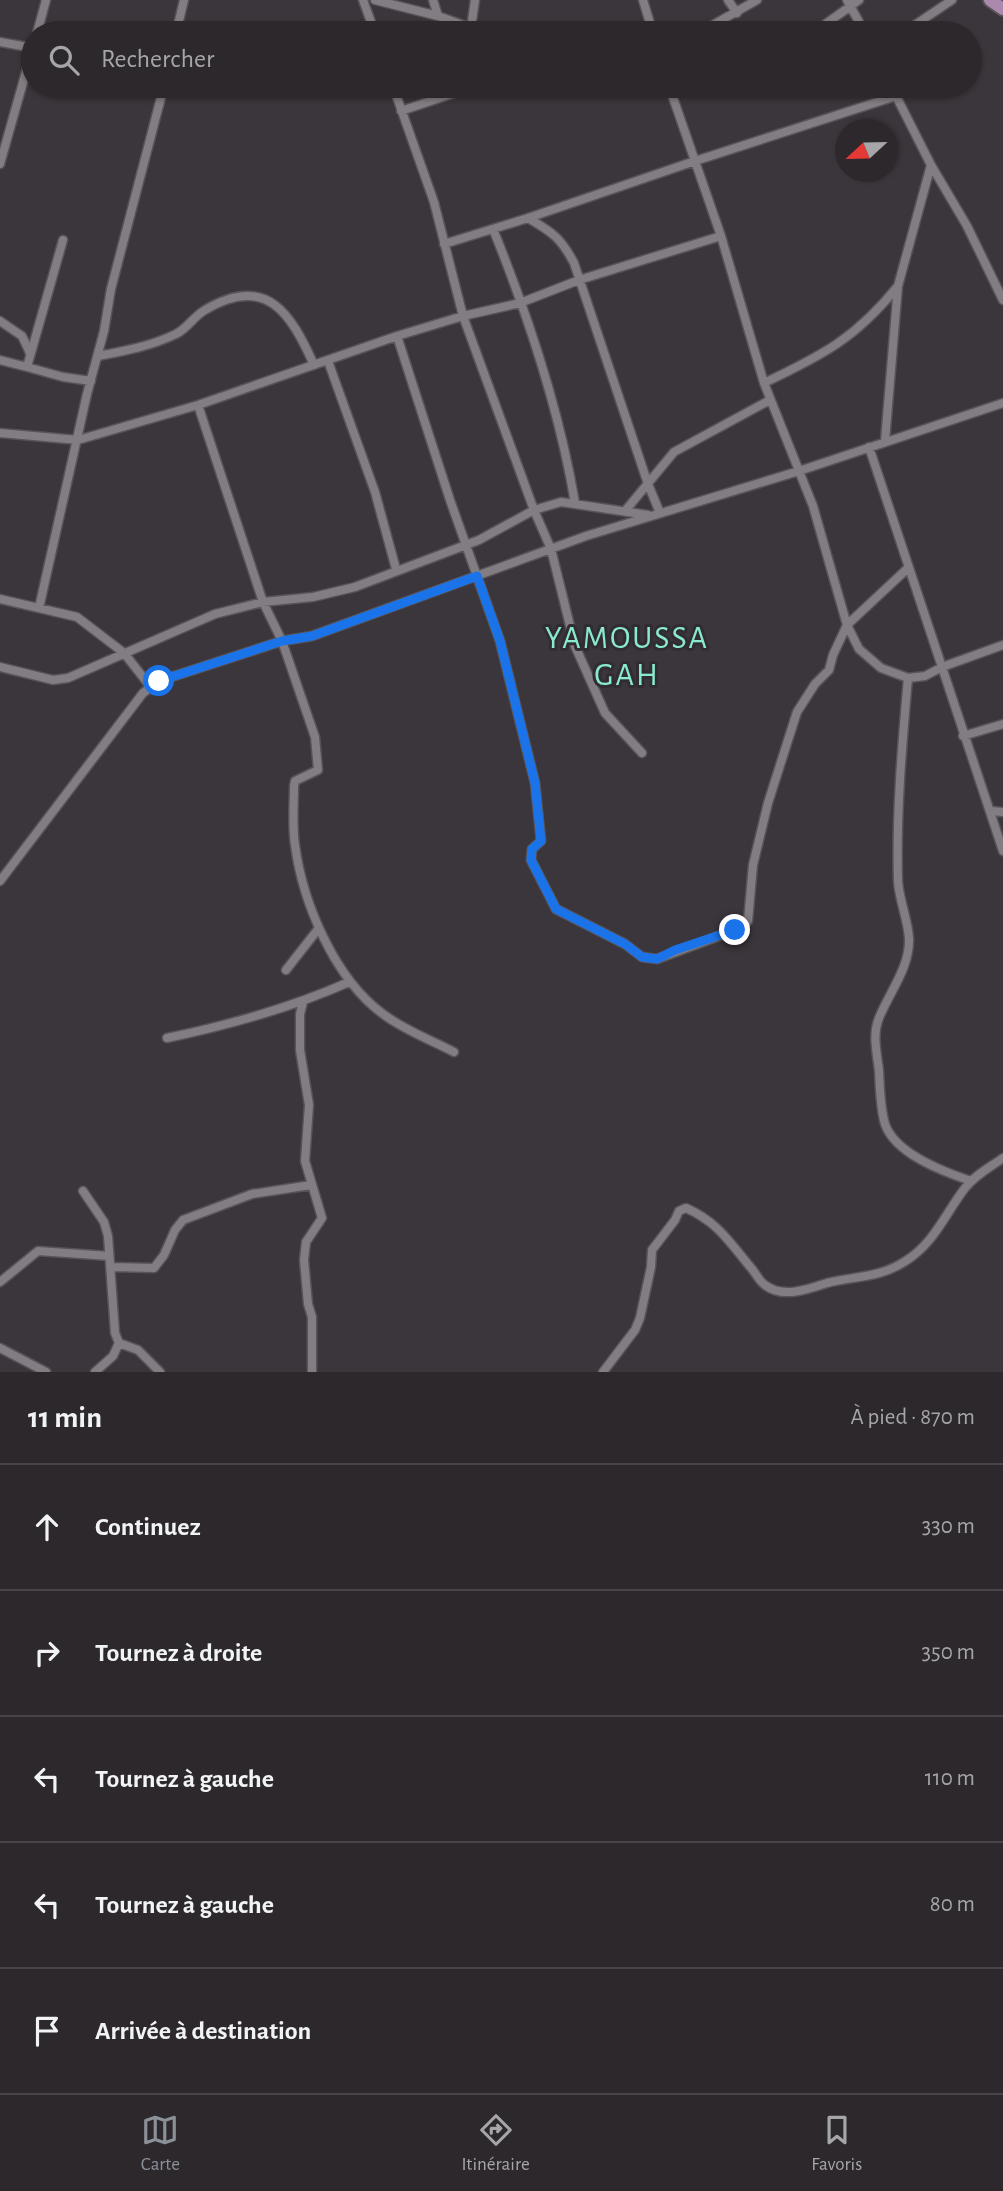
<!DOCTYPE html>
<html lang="fr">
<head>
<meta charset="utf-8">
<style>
  :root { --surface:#2c282c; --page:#343034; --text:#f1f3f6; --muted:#a6a6a9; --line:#484448; --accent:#8c9099 }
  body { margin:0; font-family:"Alegreya Sans",sans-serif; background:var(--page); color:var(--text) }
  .compass { position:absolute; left:835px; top:119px; width:63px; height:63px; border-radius:50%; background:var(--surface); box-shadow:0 2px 5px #0004; rotate:248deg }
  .stop { position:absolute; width:21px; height:21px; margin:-16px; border:5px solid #1a73e8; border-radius:50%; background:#fff }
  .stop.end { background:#1a73e8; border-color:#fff; box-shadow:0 2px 7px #0008 }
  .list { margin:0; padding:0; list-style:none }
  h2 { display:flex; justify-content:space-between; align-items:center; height:91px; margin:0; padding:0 28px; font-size:30px }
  h2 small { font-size:23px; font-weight:400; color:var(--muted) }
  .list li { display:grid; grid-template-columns:46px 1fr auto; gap:21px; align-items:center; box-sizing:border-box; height:126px; padding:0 28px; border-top:2px solid var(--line) }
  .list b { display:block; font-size:26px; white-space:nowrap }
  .list em { font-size:23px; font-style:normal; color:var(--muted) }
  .icon { flex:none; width:38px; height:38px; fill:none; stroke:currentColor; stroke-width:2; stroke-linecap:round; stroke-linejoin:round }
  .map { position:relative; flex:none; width:1003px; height:1372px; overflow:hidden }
  .search { position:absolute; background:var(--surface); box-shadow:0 2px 5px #0004; left:21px; right:21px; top:21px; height:77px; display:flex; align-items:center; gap:18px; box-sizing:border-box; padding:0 24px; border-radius:38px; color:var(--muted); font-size:26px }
  .sheet { height:721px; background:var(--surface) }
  nav { display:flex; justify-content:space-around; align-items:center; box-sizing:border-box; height:98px; border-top:2px solid var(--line); background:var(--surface); font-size:19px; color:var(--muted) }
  nav a { display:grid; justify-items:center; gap:4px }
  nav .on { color:var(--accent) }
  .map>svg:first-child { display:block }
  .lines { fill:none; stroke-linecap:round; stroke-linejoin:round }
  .street-casing { stroke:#575357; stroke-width:11 }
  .primary-casing { stroke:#575357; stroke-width:16 }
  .street { stroke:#827d83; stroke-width:8 }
  .primary { stroke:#ab88ae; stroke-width:12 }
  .route { stroke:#1a73e8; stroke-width:9 }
  .labels { text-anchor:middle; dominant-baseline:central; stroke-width:6; stroke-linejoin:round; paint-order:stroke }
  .quarter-label { font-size:32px; letter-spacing:2px; fill:#8aeacf; stroke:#312c31 }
</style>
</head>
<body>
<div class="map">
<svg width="1003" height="1372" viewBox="0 0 1003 1372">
  <rect width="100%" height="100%" fill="#3b363b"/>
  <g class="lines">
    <g class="street-casing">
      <path id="street" d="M 363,0 L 375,33
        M 375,0 L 438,16 L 485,33
        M 433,0 L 438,16
        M 643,0 L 653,33
        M 728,0 L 737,13
        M 847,0 L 865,33
        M 471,28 L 475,0
        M 37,33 L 46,0
        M 176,33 L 184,0
        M 693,33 L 704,30 L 757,0
        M 813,33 L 859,0
        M 903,33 L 952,0
        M 0,42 L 33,48
        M 393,86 L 434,202 L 463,316 L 534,510 L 551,549 L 575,646 L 605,713 L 642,753
        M 669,86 L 721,236 L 764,383 L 813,506 L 847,625 L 859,649 L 881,668 L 908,678 L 925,676 L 942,667 L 1003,645
        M 401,111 L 475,86
        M 0,164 L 33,47
        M 931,165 L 967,226 L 1003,300
        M 528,218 C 552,232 561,238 574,263 L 648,484 L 660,513
        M 493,229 C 529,318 559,408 575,503
        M 63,240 L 27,367 L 63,377 L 91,381
        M 444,244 L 528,218 L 695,161 L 896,96
        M 0,321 L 22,336 L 30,353
        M 397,336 L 450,500 L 500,641 L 535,783 L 541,841 L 532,849 L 531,860 L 556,909 L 625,944 L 642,957 L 657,959 L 735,930 L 748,921 L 753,865 L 768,803 L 797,712 L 815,684 L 829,670 L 833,655 L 847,625 L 908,568
        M 98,356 C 125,351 151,346 176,334 C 188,328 194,316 205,310 C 267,273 291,314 314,365
        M 0,360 L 27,367
        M 328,361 L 375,492 L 396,569
        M 764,383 C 823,355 856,338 898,286
        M 198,405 L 263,602 L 282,641 L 315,737 L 318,770 L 295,781 L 294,786 C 294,805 292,826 295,845 C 303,904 335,979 383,1014 C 404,1030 431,1040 454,1052
        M 0,433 L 78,440 L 198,405 L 397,336 L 463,316 L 520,303 L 579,280 L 721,236
        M 885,441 L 898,286 L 931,165 L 891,86
        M 869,447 L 1003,851
        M 625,511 L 674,452 L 770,400
        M 0,599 L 77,617 L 124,653 L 150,686
        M 39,608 L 87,394 L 104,331 L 111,289 L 164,86
        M 0,667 L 53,680 L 68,678 L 215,614 L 263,602 L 313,597 L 355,587 L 479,540 L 534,510 L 561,502 L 648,515
        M 908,678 C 902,746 896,813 898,881 C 899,900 908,919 909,939 C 910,967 889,993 879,1018 C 872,1035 877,1053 879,1071 C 880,1088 880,1107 885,1124 C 895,1154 944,1172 971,1181
        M 963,736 L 1003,724
        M 991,811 L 1003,812
        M 0,881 L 143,693 L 159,681 L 282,641 L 312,636 L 586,536 L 799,471 L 1003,403
        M 286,970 L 319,928
        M 303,1002 L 300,1014 L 300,1050 L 309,1105 L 305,1161 L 322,1218 L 306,1242 L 304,1260 L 308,1304 L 312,1317 L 312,1372
        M 167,1038 C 229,1025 291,1008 349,982
        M 83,1191 L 104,1222 L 108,1236 L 115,1333 L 119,1343 L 113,1356 L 95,1372
        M 111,1267 L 154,1268 L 164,1255 L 175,1230 L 183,1220 L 252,1194 L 311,1185
        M 0,1282 L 38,1251 L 109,1256
        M 119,1343 L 138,1350 L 160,1372
        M 0,1348 L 46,1372
        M 603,1372 L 635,1330 L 640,1318 L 651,1267 L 652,1250 L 675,1220 L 679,1211 L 686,1208 C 718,1222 730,1243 752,1269 C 756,1274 760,1282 765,1285 C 783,1299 809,1289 827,1283 C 855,1276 879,1278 904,1262 C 934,1244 945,1214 965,1188 C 975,1175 990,1167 1003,1158"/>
    </g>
    <g class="primary-casing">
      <path id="primary" d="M 990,0 L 1003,9"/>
    </g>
    <use href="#street" class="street"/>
    <use href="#primary" class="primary"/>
  </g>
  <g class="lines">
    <path class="route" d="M 159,681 L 282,641 L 312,636 L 477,576 L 500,641 L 535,783 L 541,841 L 532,849 L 531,860 L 556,909 L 625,944 L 642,957 L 657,959 L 675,950 L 735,930"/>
  </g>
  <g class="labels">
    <g class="quarter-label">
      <text x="627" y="638">YAMOUSSA<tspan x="627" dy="37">GAH</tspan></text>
    </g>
  </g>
</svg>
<svg class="compass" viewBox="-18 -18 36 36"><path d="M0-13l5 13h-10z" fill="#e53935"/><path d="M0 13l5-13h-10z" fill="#a6a6a9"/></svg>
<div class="stop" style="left:159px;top:681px"></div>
<div class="stop end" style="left:735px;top:930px"></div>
<div class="search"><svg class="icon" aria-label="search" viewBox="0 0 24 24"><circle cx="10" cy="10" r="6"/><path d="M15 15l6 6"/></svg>Rechercher</div>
</div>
<section class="sheet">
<h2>11 min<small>À pied · 870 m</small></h2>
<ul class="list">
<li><svg class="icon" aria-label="ahead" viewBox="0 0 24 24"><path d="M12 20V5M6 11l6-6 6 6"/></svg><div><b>Continuez</b></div><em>330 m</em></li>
<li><svg class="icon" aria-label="right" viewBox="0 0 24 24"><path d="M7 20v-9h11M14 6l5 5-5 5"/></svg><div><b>Tournez à droite</b></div><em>350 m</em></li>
<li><svg class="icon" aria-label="left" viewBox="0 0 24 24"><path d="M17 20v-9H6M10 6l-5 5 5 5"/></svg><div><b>Tournez à gauche</b></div><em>110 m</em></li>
<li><svg class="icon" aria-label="left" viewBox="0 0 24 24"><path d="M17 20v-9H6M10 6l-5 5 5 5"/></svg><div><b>Tournez à gauche</b></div><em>80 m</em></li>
<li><svg class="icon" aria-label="arrive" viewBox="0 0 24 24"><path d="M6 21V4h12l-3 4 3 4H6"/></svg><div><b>Arrivée à destination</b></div></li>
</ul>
</section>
<nav>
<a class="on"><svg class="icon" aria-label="map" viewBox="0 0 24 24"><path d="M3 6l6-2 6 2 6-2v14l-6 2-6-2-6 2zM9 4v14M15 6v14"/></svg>Carte</a>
<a><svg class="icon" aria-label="directions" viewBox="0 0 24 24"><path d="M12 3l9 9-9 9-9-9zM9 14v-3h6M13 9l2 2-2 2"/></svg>Itinéraire</a>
<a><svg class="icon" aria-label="saved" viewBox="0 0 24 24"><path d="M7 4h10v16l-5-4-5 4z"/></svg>Favoris</a>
</nav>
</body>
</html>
